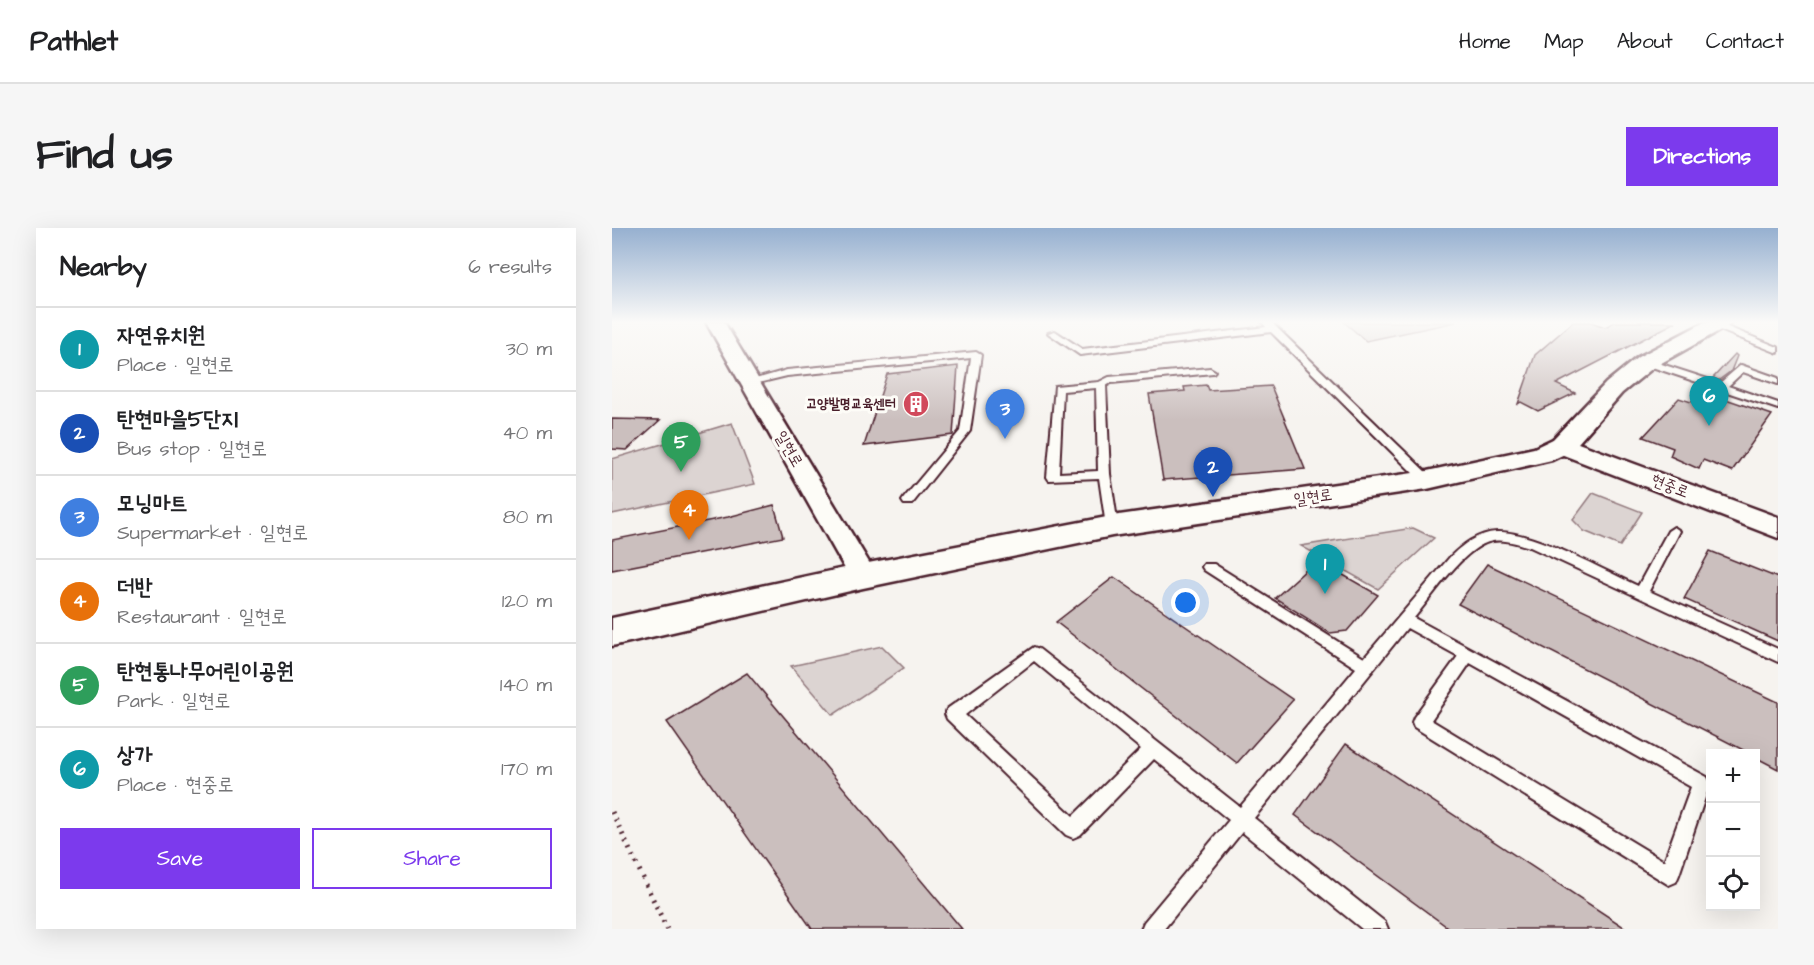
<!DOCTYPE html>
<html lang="en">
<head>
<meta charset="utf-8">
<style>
  :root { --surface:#fff; --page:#f6f6f6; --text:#202124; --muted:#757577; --line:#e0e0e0; --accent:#7c3aed }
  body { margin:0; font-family:"Architects Daughter","Poor Story",sans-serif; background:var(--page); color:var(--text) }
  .controls { position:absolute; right:18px; bottom:18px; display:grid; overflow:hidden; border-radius:0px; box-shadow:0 6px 24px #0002 }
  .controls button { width:54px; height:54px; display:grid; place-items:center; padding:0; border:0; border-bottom:2px solid var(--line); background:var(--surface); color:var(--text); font:30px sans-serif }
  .you { position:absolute; left:574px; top:375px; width:21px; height:21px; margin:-15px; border:4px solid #fff; border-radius:50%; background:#1a73e8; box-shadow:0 0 0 9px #1a73e833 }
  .badge { display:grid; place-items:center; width:39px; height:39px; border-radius:50%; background:var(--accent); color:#fff; font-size:20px; font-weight:700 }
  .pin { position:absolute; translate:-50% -50px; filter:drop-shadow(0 2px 3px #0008) }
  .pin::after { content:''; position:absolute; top:32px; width:21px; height:18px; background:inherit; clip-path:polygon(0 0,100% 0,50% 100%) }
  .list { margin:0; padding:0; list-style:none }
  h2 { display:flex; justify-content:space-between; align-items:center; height:78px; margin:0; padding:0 24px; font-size:26px }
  h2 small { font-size:20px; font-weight:400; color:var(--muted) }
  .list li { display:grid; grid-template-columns:39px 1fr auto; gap:18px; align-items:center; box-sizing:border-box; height:84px; padding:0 24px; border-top:2px solid var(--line) }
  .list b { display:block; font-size:22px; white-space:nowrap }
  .list p { margin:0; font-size:20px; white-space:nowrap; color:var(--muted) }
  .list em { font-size:20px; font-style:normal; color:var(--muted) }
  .actions { display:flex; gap:12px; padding:18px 24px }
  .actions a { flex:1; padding:14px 0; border:2px solid var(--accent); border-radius:0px; text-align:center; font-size:21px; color:var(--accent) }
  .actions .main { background:var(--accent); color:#fff }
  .icon { flex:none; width:33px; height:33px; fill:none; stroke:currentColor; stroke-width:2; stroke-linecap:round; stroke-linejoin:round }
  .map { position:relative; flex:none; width:1166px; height:701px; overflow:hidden; border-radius:0px }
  header { display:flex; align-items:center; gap:36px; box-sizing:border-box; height:84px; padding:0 30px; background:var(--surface); border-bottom:2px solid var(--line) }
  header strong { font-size:28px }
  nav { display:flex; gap:33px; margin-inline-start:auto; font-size:21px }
  .intro { display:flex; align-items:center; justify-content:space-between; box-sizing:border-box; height:144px; padding:0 36px }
  h1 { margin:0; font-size:42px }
  .button { padding:15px 27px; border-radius:0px; background:var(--accent); color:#fff; font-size:21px; font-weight:700 }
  main { display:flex; gap:36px; padding:0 36px }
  aside { flex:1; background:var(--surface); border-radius:0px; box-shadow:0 6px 24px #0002 }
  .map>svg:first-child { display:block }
  .green { fill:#dcd4d2; stroke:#937a7e; stroke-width:1.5 }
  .building { fill:#cbbfbe; stroke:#4a1f2b; stroke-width:1.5 }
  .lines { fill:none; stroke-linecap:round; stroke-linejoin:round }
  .service-casing { stroke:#4a1f2b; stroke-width:4 }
  .minor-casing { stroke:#4a1f2b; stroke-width:5 }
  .tertiary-casing { stroke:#4a1f2b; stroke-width:5 }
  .secondary-casing { stroke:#4a1f2b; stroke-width:5 }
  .path { stroke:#4a1f2b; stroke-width:5; stroke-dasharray:2 6; stroke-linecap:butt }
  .service { fill:#fdfcf7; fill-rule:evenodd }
  .minor { fill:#fdfcf7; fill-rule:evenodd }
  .tertiary { fill:#fdfcf7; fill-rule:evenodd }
  .secondary { fill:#fdfcf7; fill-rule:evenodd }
  .labels { text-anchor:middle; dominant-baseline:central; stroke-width:6; stroke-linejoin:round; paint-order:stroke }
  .far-poi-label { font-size:14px; font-weight:bold; fill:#4a1f2b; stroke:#fdfcf7; text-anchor:end }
  .street-label { font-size:16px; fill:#4a1f2b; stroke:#fdfcf7 }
</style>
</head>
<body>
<header>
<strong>Pathlet</strong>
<nav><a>Home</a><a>Map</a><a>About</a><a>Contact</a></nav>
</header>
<div class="intro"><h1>Find us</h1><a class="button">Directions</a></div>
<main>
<aside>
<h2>Nearby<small>6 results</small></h2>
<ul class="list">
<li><span class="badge" style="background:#0f9aa8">1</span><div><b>자연유치원</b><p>Place · 일현로</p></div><em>30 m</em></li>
<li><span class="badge" style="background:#1a4fb4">2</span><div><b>탄현마을5단지</b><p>Bus stop · 일현로</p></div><em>40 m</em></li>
<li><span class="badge" style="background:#3f7fe0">3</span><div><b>모닝마트</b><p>Supermarket · 일현로</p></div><em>80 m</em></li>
<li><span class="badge" style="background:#e8710a">4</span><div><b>더반</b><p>Restaurant · 일현로</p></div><em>120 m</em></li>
<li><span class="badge" style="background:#2e9e5b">5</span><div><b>탄현통나무어린이공원</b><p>Park · 일현로</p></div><em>140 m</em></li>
<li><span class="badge" style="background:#0f9aa8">6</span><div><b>상가</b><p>Place · 현중로</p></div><em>170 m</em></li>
</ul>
<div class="actions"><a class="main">Save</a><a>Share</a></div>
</aside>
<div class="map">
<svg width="1166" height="701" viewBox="0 0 1166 701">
  <rect width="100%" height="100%" fill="#f6f3ef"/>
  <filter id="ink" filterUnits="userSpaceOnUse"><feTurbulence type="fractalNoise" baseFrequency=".0167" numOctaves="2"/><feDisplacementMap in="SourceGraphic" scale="12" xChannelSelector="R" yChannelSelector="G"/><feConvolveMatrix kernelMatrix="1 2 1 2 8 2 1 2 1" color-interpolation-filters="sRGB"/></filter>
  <g filter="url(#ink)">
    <path class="green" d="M 732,94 L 844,94 L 754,113 Z
      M 120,195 L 143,256 L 0,286 L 0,231 Z
      M 981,265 L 1030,284 L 1008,318 L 972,303 L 961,292 Z
      M 801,300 L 822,310 L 766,361 L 689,318 Z
      M 270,418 L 292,440 L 221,487 L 179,438 Z"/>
    <path class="building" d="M 961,94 L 979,94 L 993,99 L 1003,94 L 1064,94 L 944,156 L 963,165 L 926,183 L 909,174 L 906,176 L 923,127 Z
      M 1123,126 L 1125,128 L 1119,143 L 1107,152 L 1101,150 Z
      M 346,138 L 341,207 L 252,218 L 275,146 Z
      M 594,157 L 596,162 L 659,158 L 693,241 L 551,252 L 537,166 L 573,163 L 572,159 Z
      M 1093,159 L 1110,165 L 1108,169 L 1160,187 L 1120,243 L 1091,232 L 1087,241 L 1058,228 L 1061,220 L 1031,209 L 1067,170 L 1079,174 Z
      M 0,191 L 48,192 L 15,222 L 0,221 Z
      M 162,277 L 171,309 L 0,342 L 0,312 L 116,289 Z
      M 1098,323 L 1166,350 L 1166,413 L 1072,371 Z
      M 705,332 L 766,367 L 735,403 L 718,405 L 663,370 Z
      M 875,336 L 1166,474 L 1166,541 L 1143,529 L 1143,525 L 1137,525 L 846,376 Z
      M 502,349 L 681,472 L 625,535 L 444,394 Z
      M 135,445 L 350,701 L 200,701 L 55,494 Z
      M 734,516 L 1015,701 L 838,701 L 683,587 Z"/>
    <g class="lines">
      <g class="service-casing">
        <path id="service" d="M 650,94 L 659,94 L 819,249 L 821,252 L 819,255 L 811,255 L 659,104 L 468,127 L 436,105 L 443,103 L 470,121 L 654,99 Z
          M 1103,94 L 1166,119 L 1166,125 L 1100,99 L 1099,97 Z
          M 364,124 L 369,127 L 358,203 L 300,276 L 292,276 L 290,273 L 292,270 L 348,203 L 359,130 L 175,148 L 138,157 L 133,154 L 175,142 Z
          M 1034,131 L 1108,155 L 1129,137 L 1166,150 L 1166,156 L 1131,144 L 1116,158 L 1166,175 L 1166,181 L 1031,136 L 1029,134 Z
          M 598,140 L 603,143 L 601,145 L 499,155 L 494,158 L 498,246 L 506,298 L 504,301 L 500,302 L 494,298 L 487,250 L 437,252 L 435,249 L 443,158 L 487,154 L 497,149 ZM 484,160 L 486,243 L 447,245 L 451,163 Z
          M 1062,299 L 1068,303 L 1037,363 L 1166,421 L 1166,434 L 918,319 C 906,316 894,311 881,313 C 853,317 820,369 802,390 L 1095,549 L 1098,555 L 1067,647 L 1064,654 L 1057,657 L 802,499 L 800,494 L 802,489 L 846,428 L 795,400 L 642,590 L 773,694 L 776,701 L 750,701 L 630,604 L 552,701 L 529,701 L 532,694 L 617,592 L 542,531 L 468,607 L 461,610 L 454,607 L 335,491 L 333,486 L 335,481 L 422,419 L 427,421 L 628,579 L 744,440 L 592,342 L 590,339 L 592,336 L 602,336 L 752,430 L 837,330 C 850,317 865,305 885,304 C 919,302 993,343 1026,358 L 1056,303 ZM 422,433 L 529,521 L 461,588 L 353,487 ZM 858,435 L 1079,559 L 1052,633 L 819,492 Z"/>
      </g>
      <g class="minor-casing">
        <path id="minor" d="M 94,94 L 112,94 L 261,341 L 265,348 L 261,355 L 251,358 L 241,355 Z"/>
      </g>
      <g class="tertiary-casing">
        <path id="tertiary" d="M 950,209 L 1166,289 L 1166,310 L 941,223 L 937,217 L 941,211 Z"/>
      </g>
      <g class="secondary-casing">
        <path id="secondary" d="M 1093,94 L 1119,94 L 1116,98 L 1042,139 L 1010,165 L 959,223 L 940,232 L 815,261 L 500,308 L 251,360 L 0,418 L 0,390 L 251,336 L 500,288 L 815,243 L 922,220 L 941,211 L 994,155 L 1026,129 Z"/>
      </g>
      <path class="path" d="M 0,584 L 55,701"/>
      <use href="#service" class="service"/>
      <use href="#minor" class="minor"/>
      <use href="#tertiary" class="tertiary"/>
      <use href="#secondary" class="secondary"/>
    </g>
  </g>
  <linearGradient id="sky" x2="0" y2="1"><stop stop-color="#96b0d0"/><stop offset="0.49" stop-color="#fbfaf8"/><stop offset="1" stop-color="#fbfaf8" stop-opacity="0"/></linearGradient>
  <rect width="1166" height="192" fill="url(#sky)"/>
  <defs>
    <g id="building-disc" transform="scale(1.35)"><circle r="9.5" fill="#d1495b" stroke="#fdfcf7"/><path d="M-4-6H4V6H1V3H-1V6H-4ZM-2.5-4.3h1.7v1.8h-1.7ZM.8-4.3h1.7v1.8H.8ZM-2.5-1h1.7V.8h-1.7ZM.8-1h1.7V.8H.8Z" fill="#fff"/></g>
  </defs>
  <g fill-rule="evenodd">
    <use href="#building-disc" x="304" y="176"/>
  </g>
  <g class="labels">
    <g class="far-poi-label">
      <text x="284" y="176">고양발명교육센터</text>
    </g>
    <g class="street-label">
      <text transform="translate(177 221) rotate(60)">일현로</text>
      <text transform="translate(1058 258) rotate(21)">현중로</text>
      <text transform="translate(701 269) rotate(-8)">일현로</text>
    </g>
  </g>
</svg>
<div class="controls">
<button>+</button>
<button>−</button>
<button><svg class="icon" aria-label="locate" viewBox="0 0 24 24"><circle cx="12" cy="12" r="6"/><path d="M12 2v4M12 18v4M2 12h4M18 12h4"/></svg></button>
</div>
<div class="you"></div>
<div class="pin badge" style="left:713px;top:366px;background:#0f9aa8">1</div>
<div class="pin badge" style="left:601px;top:269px;background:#1a4fb4">2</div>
<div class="pin badge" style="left:393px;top:211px;background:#3f7fe0">3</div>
<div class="pin badge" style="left:77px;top:312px;background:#e8710a">4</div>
<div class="pin badge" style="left:69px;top:244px;background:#2e9e5b">5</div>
<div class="pin badge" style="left:1097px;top:198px;background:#0f9aa8">6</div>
</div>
</main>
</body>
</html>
